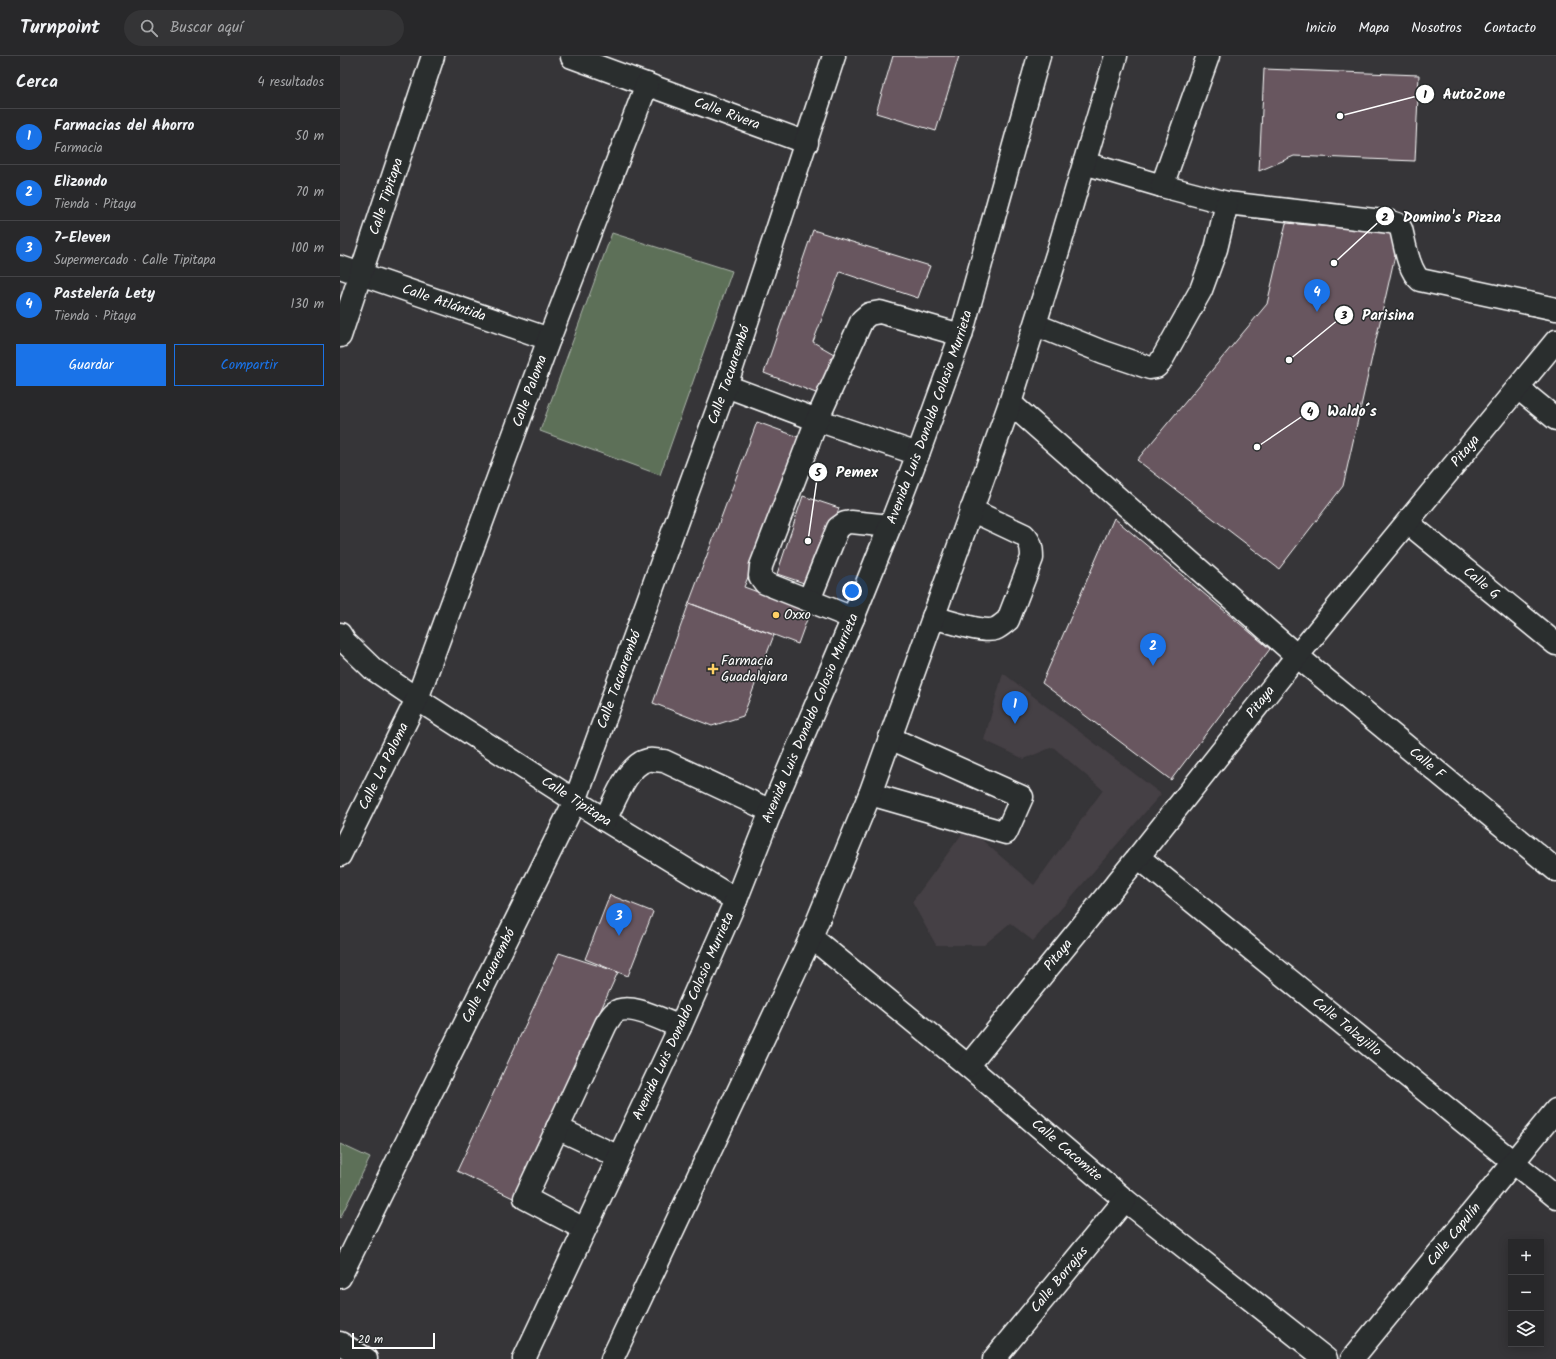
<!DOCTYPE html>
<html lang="es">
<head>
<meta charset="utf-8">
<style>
  :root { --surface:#28282a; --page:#343436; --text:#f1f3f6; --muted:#a5a6a8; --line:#444447; --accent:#1a73e8 }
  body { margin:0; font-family:Kalam,sans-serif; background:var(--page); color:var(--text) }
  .controls { position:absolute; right:12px; bottom:12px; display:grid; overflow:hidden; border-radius:0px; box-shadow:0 2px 10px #0003 }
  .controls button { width:36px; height:36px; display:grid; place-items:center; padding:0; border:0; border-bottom:1px solid var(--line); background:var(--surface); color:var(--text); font:20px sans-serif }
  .scale { position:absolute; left:12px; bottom:10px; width:83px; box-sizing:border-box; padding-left:4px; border:2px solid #fff; border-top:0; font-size:11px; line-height:14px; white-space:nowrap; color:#fff; -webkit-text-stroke:3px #2a2d2e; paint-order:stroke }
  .you { position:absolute; left:512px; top:535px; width:14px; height:14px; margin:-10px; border:3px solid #fff; border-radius:50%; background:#1a73e8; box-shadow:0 0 0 6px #1a73e833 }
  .badge { display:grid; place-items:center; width:26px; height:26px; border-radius:50%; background:var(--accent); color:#fff; font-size:13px; font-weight:700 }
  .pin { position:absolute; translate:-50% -33px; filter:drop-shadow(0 1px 2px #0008) }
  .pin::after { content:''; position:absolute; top:21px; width:14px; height:12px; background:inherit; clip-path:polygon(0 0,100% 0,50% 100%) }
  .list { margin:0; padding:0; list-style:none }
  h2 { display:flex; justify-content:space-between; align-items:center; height:52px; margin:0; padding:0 16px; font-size:17px }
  h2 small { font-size:13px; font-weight:400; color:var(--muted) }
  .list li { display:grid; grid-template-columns:26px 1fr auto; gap:12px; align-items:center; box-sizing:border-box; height:56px; padding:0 16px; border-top:1px solid var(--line) }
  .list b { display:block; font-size:15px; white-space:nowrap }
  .list p { margin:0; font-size:13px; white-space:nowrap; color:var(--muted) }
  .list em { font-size:13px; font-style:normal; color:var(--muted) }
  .actions { display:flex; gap:8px; padding:12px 16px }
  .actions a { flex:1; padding:9px 0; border:1px solid var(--accent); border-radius:0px; text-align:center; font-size:14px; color:var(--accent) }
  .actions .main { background:var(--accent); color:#fff }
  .icon { flex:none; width:22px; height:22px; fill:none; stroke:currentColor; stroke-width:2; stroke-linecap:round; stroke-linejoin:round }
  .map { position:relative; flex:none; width:1216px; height:1303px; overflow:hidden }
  header { display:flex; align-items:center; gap:24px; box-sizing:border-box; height:56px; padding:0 20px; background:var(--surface); border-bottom:1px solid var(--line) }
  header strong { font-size:19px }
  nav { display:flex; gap:22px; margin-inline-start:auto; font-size:14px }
  .search { width:280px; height:36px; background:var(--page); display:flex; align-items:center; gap:10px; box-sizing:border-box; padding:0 14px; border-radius:22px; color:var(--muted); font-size:15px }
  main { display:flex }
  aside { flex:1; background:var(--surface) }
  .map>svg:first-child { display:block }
  .built { fill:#453f44 }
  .green { fill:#5d6f59; stroke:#aeb7ac }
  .building { fill:#67565f; stroke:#fff }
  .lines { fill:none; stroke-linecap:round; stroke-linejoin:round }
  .minor-casing { stroke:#fff; stroke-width:25 }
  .major-casing { stroke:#fff; stroke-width:25 }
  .minor { stroke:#2a2d2e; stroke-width:22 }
  .major { stroke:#2a2d2e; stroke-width:22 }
  .poi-dot { fill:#ffd166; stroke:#2a2d2e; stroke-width:1.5 }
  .labels { text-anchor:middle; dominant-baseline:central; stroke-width:3; stroke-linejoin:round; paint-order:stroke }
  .street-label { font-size:14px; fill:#fff; stroke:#2a2d2e }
  .poi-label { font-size:14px; fill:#fff; stroke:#2a2d2e; text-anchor:start }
  .leader { fill:none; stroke:#fff; stroke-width:1.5 }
  .callout-dot { fill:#fff; stroke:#2a2d2e; stroke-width:1.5 }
  .mark-label { font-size:12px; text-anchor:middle; font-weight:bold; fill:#111 }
  .callout-label { font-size:15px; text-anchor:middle; font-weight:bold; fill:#fff; stroke:#2a2d2e; stroke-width:3; stroke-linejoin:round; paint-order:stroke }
</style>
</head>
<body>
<header>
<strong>Turnpoint</strong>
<div class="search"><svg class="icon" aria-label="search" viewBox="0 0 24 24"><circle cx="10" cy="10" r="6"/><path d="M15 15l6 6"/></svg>Buscar aquí</div>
<nav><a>Inicio</a><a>Mapa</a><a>Nosotros</a><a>Contacto</a></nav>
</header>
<main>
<aside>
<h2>Cerca<small>4 resultados</small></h2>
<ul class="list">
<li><span class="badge">1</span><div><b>Farmacias del Ahorro</b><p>Farmacia</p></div><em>50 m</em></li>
<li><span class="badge">2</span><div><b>Elizondo</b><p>Tienda · Pitaya</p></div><em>70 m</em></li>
<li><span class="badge">3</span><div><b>7-Eleven</b><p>Supermercado · Calle Tipitapa</p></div><em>100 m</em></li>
<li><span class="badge">4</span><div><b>Pastelería Lety</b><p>Tienda · Pitaya</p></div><em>130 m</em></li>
</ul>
<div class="actions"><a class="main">Guardar</a><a>Compartir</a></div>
</aside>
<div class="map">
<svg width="1216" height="1303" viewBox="0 0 1216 1303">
  <rect width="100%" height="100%" fill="#363538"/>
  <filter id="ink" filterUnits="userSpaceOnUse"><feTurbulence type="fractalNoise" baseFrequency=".025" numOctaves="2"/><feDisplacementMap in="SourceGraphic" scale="8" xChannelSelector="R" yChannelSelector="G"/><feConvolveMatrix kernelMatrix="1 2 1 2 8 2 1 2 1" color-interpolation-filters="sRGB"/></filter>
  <g filter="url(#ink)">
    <path class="built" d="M 663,617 L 821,738 L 693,885 L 670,867 L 644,889 L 596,889 L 572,846 L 627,771 L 694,829 L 763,734 L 713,691 L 684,703 L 644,684 Z"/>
    <path class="green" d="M 272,177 L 392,215 L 320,419 L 200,375 Z
      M 0,1088 L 30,1102 L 0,1162 Z"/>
    <path class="building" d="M 553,0 L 619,0 L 596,75 L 536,57 Z
      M 924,13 L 1079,19 L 1075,105 L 954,100 L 919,115 Z
      M 946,167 L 1060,177 L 1003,430 L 939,513 L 797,404 L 927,248 Z
      M 473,174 L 590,210 L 578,242 L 500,216 L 473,286 L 494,298 L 481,339 L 424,317 Z
      M 417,366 L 464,383 L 404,531 L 470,555 L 458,588 L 349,547 Z
      M 463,440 L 499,452 L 473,530 L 437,518 Z
      M 774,462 L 930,593 L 831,724 L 702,627 Z
      M 349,547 L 434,579 L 403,660 L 372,670 L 313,647 Z
      M 270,839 L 313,856 L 288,920 L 245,903 Z
      M 219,897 L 278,916 L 175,1143 L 117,1115 Z"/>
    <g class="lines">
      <g class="minor-casing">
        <g id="minor">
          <path id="s1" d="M 232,1 L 467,87"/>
          <path d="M 744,107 L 822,130 L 887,147 L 1051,166 L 1057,168 L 1061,173 C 1065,188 1068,214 1080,224 L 1216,253"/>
          <path d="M 822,130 L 868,0"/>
          <path id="s2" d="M 0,211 L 209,283"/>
          <path d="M 696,269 L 763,296 L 810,312 L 816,311 L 820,307 L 861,234 L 876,193 L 887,147"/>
          <path id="s3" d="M 0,280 L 93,0"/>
          <path d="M 386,330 L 477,364 L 578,398"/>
          <path d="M 1178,332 L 1216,363"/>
          <path id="s4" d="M 670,347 L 957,600 L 1216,814"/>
          <path id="s5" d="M 1068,467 L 1216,588"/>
          <path d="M 469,544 L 498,472 L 505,467 L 511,466 L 550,470"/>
          <path d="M 593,561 C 607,565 643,577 655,573 C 660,571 664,567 668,564 L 692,502 C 692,492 691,486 684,479 L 631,454"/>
          <path d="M 513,562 L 425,527 L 420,520 L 421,510 L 477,364 L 522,264 L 529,258 L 540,256 L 621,279"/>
          <path id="s6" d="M 0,578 L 5,586 L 33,613 L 77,643 L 265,764 L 396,844"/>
          <path d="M 530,738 L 666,777 L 682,741 L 550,682"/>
          <path d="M 265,764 C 274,747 287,708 308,704 C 313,703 319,705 324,705 L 431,755"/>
          <path id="s7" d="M 0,799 L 77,643 L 209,283 L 307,28"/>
          <path id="s8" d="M 798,801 L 1216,1141"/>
          <path id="s9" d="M 471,881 L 628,1010 L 785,1144 L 986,1303"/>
          <path id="s10" d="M 628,1010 L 798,801 L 957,600 L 1216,285"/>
          <path d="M 217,1072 L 279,1101"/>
          <path d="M 244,1173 L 185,1142 L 266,968 C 268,965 271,960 274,957 C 289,945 324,965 340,971"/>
          <path id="s11" d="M 0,1221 L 235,745 L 386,330 L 494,0"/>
          <path d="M 0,1287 L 26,1303"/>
          <path id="s12" d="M 654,1303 L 785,1144"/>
          <path id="s13" d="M 1012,1303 L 1216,1054"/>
        </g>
      </g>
      <g class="major-casing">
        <g id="major">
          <path id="s14" d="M 184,1303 L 340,971 L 396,844 L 431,755 L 513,562 L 550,470 L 578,398 L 621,279 L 699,0"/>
          <path d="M 272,1303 L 471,881 L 530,738 L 670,347 L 719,192 L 776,0"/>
        </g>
      </g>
      <use href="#minor" class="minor"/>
      <use href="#major" class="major"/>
    </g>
  </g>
  <g class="poi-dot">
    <circle cx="436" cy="559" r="4"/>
    <path d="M371 607h4v4h4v4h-4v4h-4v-4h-4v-4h4z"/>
  </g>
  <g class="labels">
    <g class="street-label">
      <text stroke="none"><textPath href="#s1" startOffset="165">Calle Rivera</textPath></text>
      <text stroke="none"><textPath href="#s3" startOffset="147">Calle Tipitapa</textPath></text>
      <text stroke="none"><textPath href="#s2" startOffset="110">Calle Atlántida</textPath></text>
      <text stroke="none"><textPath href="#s11" startOffset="984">Calle Tacuarembó</textPath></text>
      <text stroke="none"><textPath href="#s7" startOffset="502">Calle Paloma</textPath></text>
      <text stroke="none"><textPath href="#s14" startOffset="1026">Avenida Luis Donaldo Colosio Murrieta</textPath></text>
      <text stroke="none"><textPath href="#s10" startOffset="791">Pitaya</textPath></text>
      <text stroke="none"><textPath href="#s5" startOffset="95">Calle G</textPath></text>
      <text stroke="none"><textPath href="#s11" startOffset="660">Calle Tacuarembó</textPath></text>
      <text stroke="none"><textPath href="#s10" startOffset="467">Pitaya</textPath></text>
      <text stroke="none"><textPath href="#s14" startOffset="702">Avenida Luis Donaldo Colosio Murrieta</textPath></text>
      <text stroke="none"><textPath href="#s4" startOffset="551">Calle F</textPath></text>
      <text stroke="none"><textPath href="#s7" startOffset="99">Calle La Paloma</textPath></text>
      <text stroke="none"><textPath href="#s6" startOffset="291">Calle Tipitapa</textPath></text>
      <text stroke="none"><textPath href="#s10" startOffset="143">Pitaya</textPath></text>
      <text stroke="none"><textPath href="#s11" startOffset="336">Calle Tacuarembó</textPath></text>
      <text stroke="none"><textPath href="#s14" startOffset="378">Avenida Luis Donaldo Colosio Murrieta</textPath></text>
      <text stroke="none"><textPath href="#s8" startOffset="269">Calle Talzajillo</textPath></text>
      <text stroke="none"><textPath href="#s9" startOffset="333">Calle Cacomite</textPath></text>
      <text stroke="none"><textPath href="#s13" startOffset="161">Calle Capulín</textPath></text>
      <text stroke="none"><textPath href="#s12" startOffset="103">Calle Borrajas</textPath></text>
    </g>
    <g class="poi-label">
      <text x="444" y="559">Oxxo</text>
      <text x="381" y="605">Farmacia<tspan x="381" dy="16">Guadalajara</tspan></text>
    </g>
  </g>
  <path class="leader" d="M1000 60L1085 38M994 207L1045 160M949 304L1004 259M917 391L970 355M468 485L478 416"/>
  <g class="callout-dot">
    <circle cx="1000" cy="60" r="4"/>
    <circle cx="994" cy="207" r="4"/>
    <circle cx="949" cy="304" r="4"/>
    <circle cx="917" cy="391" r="4"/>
    <circle cx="468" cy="485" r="4"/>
    <circle cx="1085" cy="38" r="10"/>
    <circle cx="1045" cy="160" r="10"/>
    <circle cx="1004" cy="259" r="10"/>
    <circle cx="970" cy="355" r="10"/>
    <circle cx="478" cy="416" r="10"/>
  </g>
  <g class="mark-label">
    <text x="1085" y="42">1</text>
    <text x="1045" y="165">2</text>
    <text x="1004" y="263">3</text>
    <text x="970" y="359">4</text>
    <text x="478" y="420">5</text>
  </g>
  <g class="callout-label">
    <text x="1134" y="43">AutoZone</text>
    <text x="1112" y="166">Domino's Pizza</text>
    <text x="1048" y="264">Parisina</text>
    <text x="1012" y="360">Waldo´s</text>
    <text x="517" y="421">Pemex</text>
  </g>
</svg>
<div class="controls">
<button>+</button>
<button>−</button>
<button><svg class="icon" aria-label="layers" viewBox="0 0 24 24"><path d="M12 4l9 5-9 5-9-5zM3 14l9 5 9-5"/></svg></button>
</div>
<div class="scale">20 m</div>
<div class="you"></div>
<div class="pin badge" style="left:675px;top:668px">1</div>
<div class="pin badge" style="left:813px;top:610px">2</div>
<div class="pin badge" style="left:279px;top:880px">3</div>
<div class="pin badge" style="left:977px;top:256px">4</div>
</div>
</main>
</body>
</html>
